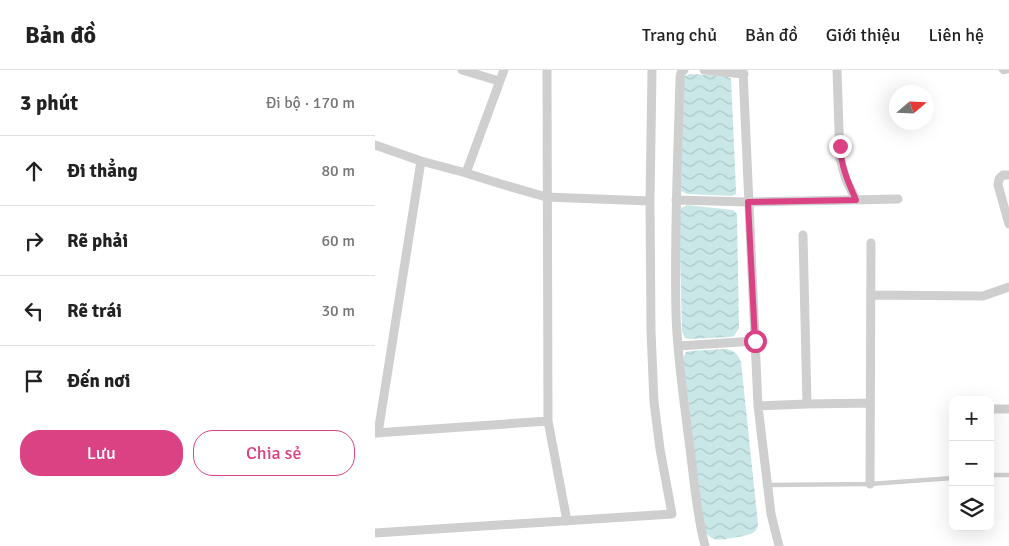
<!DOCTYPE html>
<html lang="vi">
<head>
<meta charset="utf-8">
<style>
  :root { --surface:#fff; --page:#f2f2f2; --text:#222; --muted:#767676; --line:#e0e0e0; --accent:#db4284 }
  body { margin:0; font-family:Signika,sans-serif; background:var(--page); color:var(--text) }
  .controls { position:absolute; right:15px; bottom:15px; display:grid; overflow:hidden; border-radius:10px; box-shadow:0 5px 20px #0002 }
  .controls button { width:45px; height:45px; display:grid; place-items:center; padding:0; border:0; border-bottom:1px solid var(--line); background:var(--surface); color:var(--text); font:25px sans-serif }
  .compass { position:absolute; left:514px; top:15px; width:45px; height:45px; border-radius:50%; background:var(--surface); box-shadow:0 5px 20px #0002; rotate:71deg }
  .stop { position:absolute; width:15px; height:15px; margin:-11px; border:4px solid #db4284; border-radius:50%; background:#fff }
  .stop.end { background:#db4284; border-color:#fff; box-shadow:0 1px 5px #0008 }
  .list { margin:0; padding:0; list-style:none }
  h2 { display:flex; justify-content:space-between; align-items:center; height:65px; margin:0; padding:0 20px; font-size:21px }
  h2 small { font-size:16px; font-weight:400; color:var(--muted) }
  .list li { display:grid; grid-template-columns:32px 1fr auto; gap:15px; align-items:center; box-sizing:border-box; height:70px; padding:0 20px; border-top:1px solid var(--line) }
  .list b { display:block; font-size:19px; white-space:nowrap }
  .list em { font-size:16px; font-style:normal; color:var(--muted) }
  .actions { display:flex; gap:10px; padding:15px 20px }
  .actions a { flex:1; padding:11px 0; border:1px solid var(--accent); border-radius:20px; text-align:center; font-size:18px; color:var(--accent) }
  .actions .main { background:var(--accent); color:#fff }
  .icon { flex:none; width:28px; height:28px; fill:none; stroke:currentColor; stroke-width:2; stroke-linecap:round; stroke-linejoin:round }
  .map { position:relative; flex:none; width:634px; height:476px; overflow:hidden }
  header { display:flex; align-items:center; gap:30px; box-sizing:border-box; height:70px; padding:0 25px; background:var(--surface); border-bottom:1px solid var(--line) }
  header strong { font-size:24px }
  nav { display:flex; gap:28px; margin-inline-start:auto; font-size:18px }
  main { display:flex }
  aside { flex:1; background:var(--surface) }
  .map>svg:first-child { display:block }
  .water { fill:url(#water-waves) }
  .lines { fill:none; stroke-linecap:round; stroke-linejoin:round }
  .lane { stroke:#cfcfcf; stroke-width:4.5 }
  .street { stroke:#cfcfcf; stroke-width:9 }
  .route { stroke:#db4284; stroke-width:6 }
</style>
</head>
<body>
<header>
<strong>Bản đồ</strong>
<nav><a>Trang chủ</a><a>Bản đồ</a><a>Giới thiệu</a><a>Liên hệ</a></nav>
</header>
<main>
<aside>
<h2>3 phút<small>Đi bộ · 170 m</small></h2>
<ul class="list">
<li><svg class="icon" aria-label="ahead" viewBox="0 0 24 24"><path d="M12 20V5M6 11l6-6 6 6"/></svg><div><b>Đi thẳng</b></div><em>80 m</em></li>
<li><svg class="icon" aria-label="right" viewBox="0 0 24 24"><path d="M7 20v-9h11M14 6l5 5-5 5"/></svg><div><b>Rẽ phải</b></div><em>60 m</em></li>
<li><svg class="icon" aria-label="left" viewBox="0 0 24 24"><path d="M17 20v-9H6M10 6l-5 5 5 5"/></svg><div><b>Rẽ trái</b></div><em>30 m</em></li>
<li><svg class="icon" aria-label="arrive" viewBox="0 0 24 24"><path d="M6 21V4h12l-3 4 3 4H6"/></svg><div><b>Đến nơi</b></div></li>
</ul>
<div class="actions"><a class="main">Lưu</a><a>Chia sẻ</a></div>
</aside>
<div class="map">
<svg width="634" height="476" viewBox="0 0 634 476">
  <defs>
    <pattern id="water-waves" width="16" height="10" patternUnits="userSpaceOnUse" patternTransform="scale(1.25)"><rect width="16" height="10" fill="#cae7e8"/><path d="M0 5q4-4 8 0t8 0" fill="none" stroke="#aec7c7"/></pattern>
  </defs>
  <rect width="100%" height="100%" fill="#fff"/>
  <path class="water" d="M 314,4 L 350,6 L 355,8 L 356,9 L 361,121 L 361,124 L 357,126 L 312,124 L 306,121 L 309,7 Z
    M 312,135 L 358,140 L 362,144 L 364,258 L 359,266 L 355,267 L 314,269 L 310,268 L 307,262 L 304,145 L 306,138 Z
    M 351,279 C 360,281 363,284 366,292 L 383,454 C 382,459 382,459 379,462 C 375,465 369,466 363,467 C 350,469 333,475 329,457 L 308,288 L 311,282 L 315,281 Z"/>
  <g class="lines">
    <path class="lane" d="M 626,0 L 628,2 L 634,1
      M 615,405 L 634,405
      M 392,415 L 495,414 L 578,408"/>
    <path class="street" d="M 87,0 L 124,11
      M 172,0 L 173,351 L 192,451
      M 309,0 L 306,3 L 305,8 C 303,86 299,164 301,243 C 302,286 309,329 314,371 C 319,406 321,442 330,476
      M 329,0 L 369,4
      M 368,0 L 383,336 L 396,444 L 404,476
      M 462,0 L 465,89 L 471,110 L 481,130
      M 0,75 L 46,91 L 91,103 L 126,114 L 171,127 L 275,131
      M 91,103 L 129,0
      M 634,105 L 628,105 L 624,109 L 623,115 L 634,154
      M 301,130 L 373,132 L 523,129
      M 428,165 L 432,334
      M 496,225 L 608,226 L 634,217
      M 304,276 L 380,271
      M 383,336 L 432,334 L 495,333
      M 615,339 L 634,339
      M 0,363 L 173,351
      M 3,363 L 46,91
      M 495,414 L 496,173
      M 0,463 L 297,444 L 285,379 L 279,332 L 276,261 L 275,131 L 277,0"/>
  </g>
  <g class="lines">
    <path class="route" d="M 380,271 L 373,132 L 481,130 C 473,112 466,96 465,76"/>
  </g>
</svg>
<div class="controls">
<button>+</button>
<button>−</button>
<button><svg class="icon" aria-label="layers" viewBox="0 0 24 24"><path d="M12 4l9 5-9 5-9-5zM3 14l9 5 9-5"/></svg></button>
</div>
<svg class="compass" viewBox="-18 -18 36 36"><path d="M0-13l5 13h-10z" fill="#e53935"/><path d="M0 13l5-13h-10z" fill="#767676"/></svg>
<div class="stop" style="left:380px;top:271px"></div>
<div class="stop end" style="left:465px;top:76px"></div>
</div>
</main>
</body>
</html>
